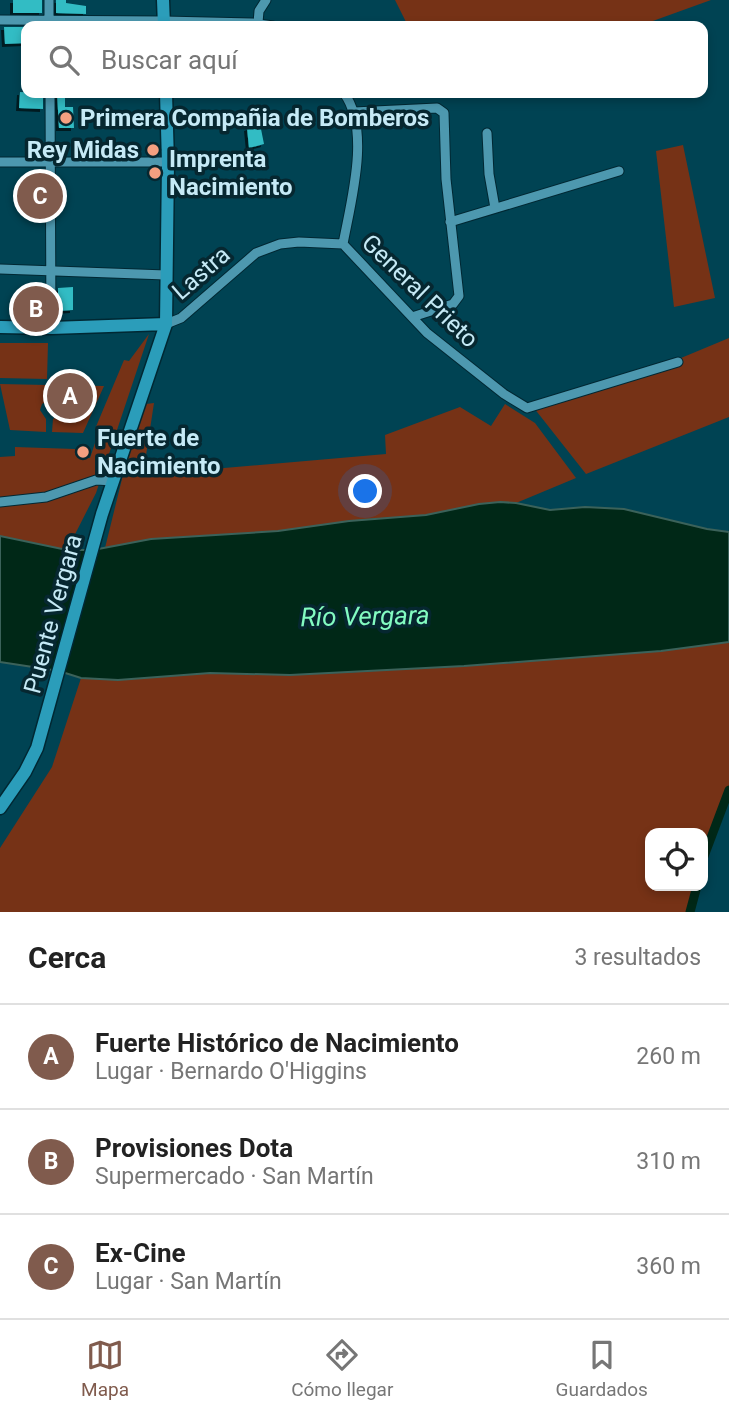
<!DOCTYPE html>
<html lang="es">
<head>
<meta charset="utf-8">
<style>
  :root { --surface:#fff; --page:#f6f6f6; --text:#222; --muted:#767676; --line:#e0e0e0; --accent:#805b4d }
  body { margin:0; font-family:Roboto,sans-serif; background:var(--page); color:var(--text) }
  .controls { position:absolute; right:21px; bottom:21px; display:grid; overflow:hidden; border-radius:14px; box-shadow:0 4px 10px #0003 }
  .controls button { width:63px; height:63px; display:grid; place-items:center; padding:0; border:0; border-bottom:2px solid var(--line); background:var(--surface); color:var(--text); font:35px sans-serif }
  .you { position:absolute; left:366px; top:492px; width:24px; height:24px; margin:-18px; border:5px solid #fff; border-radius:50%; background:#1a73e8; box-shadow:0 0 0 10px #1a73e833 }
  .badge { display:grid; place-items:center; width:46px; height:46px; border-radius:50%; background:var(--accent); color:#fff; font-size:23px; font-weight:700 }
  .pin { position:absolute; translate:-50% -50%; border:4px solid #fff; box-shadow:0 2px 7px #0006 }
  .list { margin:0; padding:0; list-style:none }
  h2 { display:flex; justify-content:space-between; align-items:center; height:91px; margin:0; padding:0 28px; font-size:30px }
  h2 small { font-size:23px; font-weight:400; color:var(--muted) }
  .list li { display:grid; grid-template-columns:46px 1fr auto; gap:21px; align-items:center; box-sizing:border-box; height:105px; padding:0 28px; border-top:2px solid var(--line) }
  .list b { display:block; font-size:26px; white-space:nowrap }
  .list p { margin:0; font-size:23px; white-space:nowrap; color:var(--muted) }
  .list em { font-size:23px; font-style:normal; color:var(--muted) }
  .icon { flex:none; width:38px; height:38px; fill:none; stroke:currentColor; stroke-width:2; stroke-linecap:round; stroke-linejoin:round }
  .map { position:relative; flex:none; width:729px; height:912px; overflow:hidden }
  .search { position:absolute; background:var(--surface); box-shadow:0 4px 10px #0003; left:21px; right:21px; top:21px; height:77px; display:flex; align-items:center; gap:18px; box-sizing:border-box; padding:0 24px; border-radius:14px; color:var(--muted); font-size:26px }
  .sheet { height:406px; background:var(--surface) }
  nav { display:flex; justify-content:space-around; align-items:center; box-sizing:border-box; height:98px; border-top:2px solid var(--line); background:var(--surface); font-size:19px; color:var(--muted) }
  nav a { display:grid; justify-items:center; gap:4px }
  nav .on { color:var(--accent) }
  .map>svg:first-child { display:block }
  .green { fill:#763216 }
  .water { fill:#002817; stroke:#3b625a; stroke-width:2 }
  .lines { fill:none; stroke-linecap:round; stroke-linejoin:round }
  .canal { stroke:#002817; stroke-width:9 }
  .building { fill:#33bcc4; filter:url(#shadow) }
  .minor-casing { stroke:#002833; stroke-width:11 }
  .major-casing { stroke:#002833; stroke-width:15 }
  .minor { stroke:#4d98af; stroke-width:9 }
  .major { stroke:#2b9dba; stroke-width:12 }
  .poi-dot { fill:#f3a081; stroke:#062730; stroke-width:2.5 }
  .labels { text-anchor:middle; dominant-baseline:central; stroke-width:7; stroke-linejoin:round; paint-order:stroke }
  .poi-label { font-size:24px; font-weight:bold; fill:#c6eaf6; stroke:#062730; text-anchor:start }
  .street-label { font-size:24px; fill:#c6eaf6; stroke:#062730 }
  .water-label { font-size:26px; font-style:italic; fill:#83fbc1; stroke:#062730 }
</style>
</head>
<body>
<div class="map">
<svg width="729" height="912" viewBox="0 0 729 912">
  <defs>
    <filter id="shadow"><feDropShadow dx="-3" dy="3" stdDeviation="0" flood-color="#0009"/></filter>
  </defs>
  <rect width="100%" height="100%" fill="#004353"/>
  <path class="green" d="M 395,0 L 711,0 L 639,26 L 408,26 Z
    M 683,145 L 715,298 L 674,307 L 656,151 Z
    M 149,334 L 96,493 L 67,550 L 0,536 L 0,457 L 15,456 L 15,447 L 75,449 L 76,456 L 90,458 L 99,431 L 95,429 L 124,360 L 129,361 Z
    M 729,338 L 729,417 L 586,474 L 530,403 L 681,358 Z
    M 0,343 L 48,343 L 47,379 L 0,378 Z
    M 0,384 L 47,385 L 47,401 L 42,404 L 40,410 L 46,419 L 46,432 L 10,430 Z
    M 53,385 L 104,386 L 83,433 L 52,432 L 53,419 C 61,415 61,406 53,401 Z
    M 154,403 L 143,475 L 386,454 L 385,435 L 460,407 L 491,426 L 505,404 L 535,423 L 576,478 L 516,503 L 479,504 L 426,515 L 368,519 L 278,531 L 151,539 L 105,548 L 138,414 L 146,404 Z
    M 729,642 L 729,790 L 703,859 L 703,833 L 650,833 L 650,886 L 697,886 L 690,912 L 0,912 L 0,848 L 52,767 L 81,678 L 118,680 L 210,673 L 272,675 L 341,673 L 516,663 L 567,657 L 661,651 Z"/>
  <path class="water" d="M 500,502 L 516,503 L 550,510 L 585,507 L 624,509 L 707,529 L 729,532 L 729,642 L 661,651 L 464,666 L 290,675 L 210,673 L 118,680 L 81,678 L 59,671 L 0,662 L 0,536 L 67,550 L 93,550 L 151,539 L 278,531 L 349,521 L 426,515 L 479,504 Z"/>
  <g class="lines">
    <path class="canal" d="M 703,859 L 729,790
      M 690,912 L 697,886"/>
  </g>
  <path class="building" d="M 13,0 L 42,0 L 42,13 L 13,13 Z
    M 56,0 L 66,0 L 66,3 L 86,6 L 86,14 L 56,13 Z
    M 4,27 L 26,27 L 26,43 L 5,44 Z
    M 20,92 L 43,93 L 43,109 L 19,108 Z
    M 57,93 L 65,93 L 65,107 L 73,107 L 74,128 L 59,128 Z
    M 256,125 L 257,130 L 261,129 L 264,144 L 249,148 L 247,128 Z
    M 34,179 L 43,179 L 44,213 L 35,213 Z
    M 73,287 L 73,310 L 58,311 L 58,288 Z"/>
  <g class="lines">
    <g class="minor-casing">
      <path id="minor" d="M 49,0 L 49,25
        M 0,20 L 164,21 L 252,23 L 273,26
        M 258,23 L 259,11 L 266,0
        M 50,93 L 51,328
        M 354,112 L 437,108 L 444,113 L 446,179 L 459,296 L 453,304 L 412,317
        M 487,133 L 489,174 L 495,208
        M 0,162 L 231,162
        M 450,222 L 619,171
        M 343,244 L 427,333 L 504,394 L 527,408 L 678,362
        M 343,244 C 351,201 371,130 344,93
        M 0,269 L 166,275
        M 166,324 L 181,318 L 256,253 L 280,244 L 299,242 L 343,244
        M 0,502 L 46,497 L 96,480 L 113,481"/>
    </g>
    <g class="major-casing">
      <path id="major" d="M 163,0 L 164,26
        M 0,327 L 51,328 L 166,324
        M 0,808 L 25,772 L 37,748 L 102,514 L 166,324 L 168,163 L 166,93"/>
    </g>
    <use href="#minor" class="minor"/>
    <use href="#major" class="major"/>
  </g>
  <g class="poi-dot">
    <circle cx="66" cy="118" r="7"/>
    <circle cx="153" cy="150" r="7"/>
    <circle cx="155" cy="173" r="7"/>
    <circle cx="83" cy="452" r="7"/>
  </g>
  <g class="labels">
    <g class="poi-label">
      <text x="80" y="118">Primera Compañia de Bomberos</text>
      <text x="139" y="150" text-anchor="end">Rey Midas</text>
      <text x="169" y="159">Imprenta<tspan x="169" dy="28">Nacimiento</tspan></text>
      <text x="97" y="438">Fuerte de<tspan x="97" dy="28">Nacimiento</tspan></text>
    </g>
    <g class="street-label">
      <text transform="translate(201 273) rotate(-41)">Lastra</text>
      <text transform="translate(420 291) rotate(44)">General Prieto</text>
      <text transform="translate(53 614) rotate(-75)">Puente Vergara</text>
    </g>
    <g class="water-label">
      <text transform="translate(365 616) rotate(-1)">Río Vergara</text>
    </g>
  </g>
</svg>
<div class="controls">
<button><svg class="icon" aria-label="locate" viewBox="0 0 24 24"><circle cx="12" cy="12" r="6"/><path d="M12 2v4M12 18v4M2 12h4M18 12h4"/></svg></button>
</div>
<div class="you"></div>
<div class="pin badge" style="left:70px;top:396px">A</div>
<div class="pin badge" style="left:36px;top:309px">B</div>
<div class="pin badge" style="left:40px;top:196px">C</div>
<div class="search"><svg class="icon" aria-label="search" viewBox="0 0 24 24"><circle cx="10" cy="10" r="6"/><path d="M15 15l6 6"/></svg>Buscar aquí</div>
</div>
<section class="sheet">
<h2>Cerca<small>3 resultados</small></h2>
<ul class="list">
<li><span class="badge">A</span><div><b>Fuerte Histórico de Nacimiento</b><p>Lugar · Bernardo O'Higgins</p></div><em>260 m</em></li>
<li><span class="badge">B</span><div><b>Provisiones Dota</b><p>Supermercado · San Martín</p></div><em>310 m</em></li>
<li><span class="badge">C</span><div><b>Ex-Cine</b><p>Lugar · San Martín</p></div><em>360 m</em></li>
</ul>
</section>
<nav>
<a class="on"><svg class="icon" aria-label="map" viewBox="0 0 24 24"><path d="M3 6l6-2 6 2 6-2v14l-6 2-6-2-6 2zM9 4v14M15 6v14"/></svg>Mapa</a>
<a><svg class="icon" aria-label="directions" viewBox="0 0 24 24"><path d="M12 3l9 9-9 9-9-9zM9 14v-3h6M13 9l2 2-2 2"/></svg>Cómo llegar</a>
<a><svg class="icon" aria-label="saved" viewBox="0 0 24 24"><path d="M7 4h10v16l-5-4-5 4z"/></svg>Guardados</a>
</nav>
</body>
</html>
